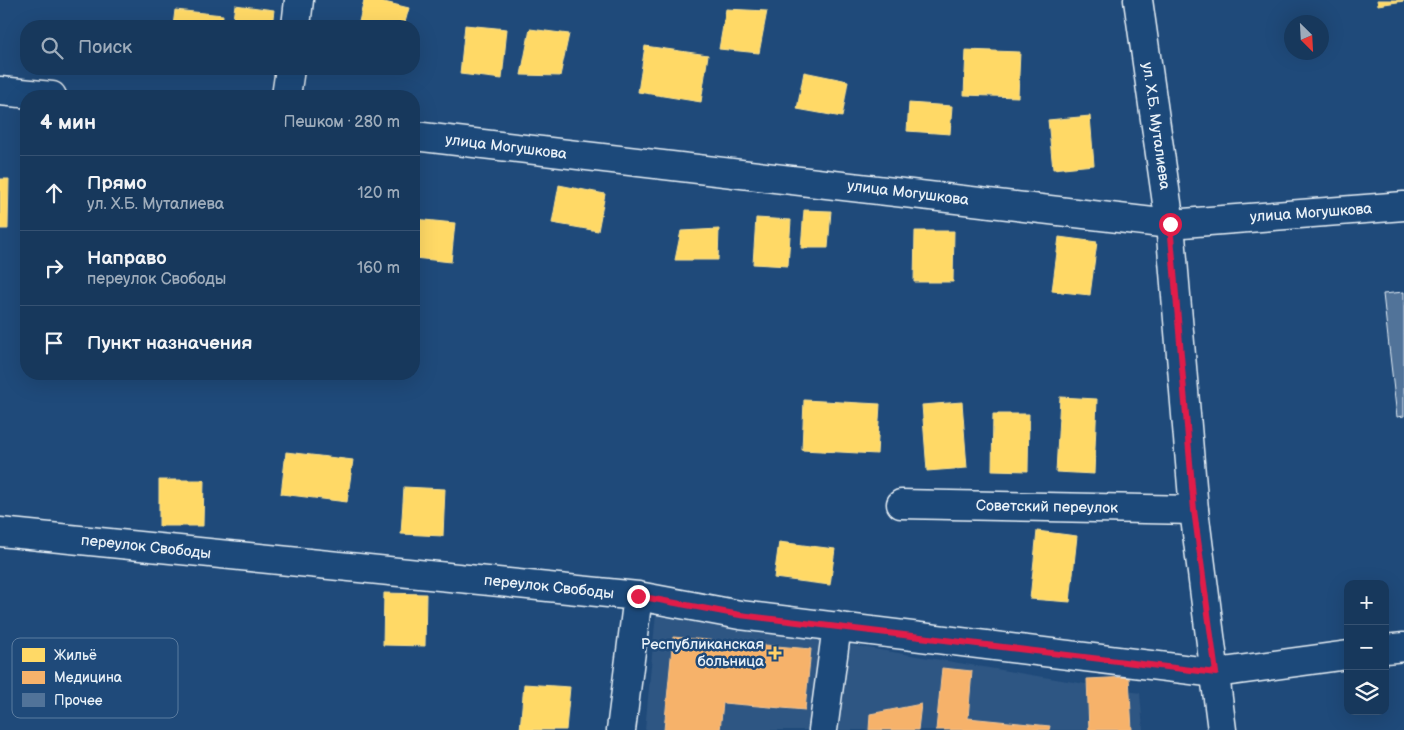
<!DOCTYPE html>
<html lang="ru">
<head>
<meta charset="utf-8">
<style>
  :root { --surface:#17385c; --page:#244365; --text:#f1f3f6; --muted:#9eacbb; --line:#365272 }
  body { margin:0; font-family:"Balsamiq Sans",sans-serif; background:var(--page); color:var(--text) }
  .controls { position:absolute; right:15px; bottom:15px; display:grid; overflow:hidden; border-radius:10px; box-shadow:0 5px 20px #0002 }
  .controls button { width:45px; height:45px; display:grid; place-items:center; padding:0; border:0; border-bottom:1px solid var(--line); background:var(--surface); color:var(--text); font:25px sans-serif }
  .compass { position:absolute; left:1284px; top:15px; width:45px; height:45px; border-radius:50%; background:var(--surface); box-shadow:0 5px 20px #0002; rotate:156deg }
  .stop { position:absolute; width:15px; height:15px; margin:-11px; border:4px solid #e11d48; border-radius:50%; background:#fff }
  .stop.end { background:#e11d48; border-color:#fff; box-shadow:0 1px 5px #0008 }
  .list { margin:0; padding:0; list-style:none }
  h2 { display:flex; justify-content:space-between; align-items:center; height:65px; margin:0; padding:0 20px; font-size:21px }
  h2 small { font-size:16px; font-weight:400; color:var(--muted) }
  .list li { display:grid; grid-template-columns:32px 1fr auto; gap:15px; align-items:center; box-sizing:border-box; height:75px; padding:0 20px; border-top:1px solid var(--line) }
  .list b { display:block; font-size:19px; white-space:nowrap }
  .list p { margin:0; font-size:16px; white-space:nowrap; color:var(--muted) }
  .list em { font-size:16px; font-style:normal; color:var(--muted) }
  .icon { flex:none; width:28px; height:28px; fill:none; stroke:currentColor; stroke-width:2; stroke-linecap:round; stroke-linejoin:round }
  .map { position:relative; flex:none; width:1404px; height:730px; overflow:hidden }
  .search { position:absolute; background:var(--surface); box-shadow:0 5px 20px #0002; left:20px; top:20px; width:400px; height:55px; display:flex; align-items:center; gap:12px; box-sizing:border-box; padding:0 18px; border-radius:20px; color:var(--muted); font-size:19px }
  .panel { position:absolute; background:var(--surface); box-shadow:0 5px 20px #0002; left:20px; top:90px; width:400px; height:290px; border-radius:20px }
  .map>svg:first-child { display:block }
  .built { fill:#2e5683 }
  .homes { fill:#ffd966; stroke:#f8e092 }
  .health { fill:#f6b26b; stroke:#f2c595 }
  .building { fill:#517399; stroke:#e8f1f8 }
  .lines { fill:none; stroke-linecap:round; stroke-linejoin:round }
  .minor-casing { stroke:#e8f1f8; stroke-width:31 }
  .major-casing { stroke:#e8f1f8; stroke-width:31 }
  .minor { stroke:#1f4a7a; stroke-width:28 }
  .major { stroke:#1f4a7a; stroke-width:28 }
  .route { stroke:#e11d48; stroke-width:6 }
  .poi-dot { fill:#ffd166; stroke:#1f4a7a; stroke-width:2 }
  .labels { text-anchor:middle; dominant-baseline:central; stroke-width:5; stroke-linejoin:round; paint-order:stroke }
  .street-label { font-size:15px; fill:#e8f1f8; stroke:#1f4a7a }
  .poi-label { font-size:15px; fill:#e8f1f8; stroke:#1f4a7a; text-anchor:end }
  .key { fill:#1f4a7a; stroke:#5b7ca0; stroke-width:1 }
  .key-label { font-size:14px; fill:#e8f1f8 }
</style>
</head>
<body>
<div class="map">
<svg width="1404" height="730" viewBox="0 0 1404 730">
  <rect width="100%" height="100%" fill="#1f4a7a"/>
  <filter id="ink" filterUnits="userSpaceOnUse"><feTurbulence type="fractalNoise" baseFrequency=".02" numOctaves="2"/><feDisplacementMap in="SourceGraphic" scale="10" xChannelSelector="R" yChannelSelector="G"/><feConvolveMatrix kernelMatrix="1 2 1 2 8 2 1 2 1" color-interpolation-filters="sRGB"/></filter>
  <g filter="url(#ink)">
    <path class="built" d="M 656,613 L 1140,693 L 1143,730 L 645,730 Z"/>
    <path class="homes" d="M 364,0 L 376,0 L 409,8 L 404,26 L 358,26 Z
      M 1377,0 L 1404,0 L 1404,1 L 1378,5 Z
      M 235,5 L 274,10 L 272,26 L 232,26 Z
      M 726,9 L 767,11 L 759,53 L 719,49 Z
      M 175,10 L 223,15 L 222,26 L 173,26 Z
      M 465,25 L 507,29 L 502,79 L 460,74 Z
      M 530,29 L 569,34 L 560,76 L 521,75 Z
      M 645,46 L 708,55 L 701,102 L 638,92 Z
      M 966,50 L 1020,52 L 1018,97 L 964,95 Z
      M 804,72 L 848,81 L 842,117 L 797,109 Z
      M 909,103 L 952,106 L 950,134 L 907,131 Z
      M 1090,116 L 1094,165 L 1053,169 L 1048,120 Z
      M 0,179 L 9,179 L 8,229 L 0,229 Z
      M 559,185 L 605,194 L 598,231 L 552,223 Z
      M 804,210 L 831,211 L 828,248 L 801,248 Z
      M 756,218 L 791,220 L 788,266 L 753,264 Z
      M 414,219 L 455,223 L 451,262 L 414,258 Z
      M 719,229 L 718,260 L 675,260 L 681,231 Z
      M 915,231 L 954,231 L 953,282 L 914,282 Z
      M 1059,237 L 1097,242 L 1090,295 L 1052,291 Z
      M 1060,397 L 1097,399 L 1094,474 L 1056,472 Z
      M 804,400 L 880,404 L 877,454 L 802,450 Z
      M 962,402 L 967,468 L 927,471 L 922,405 Z
      M 993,414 L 1029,414 L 1028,471 L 992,470 Z
      M 286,452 L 353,460 L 347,502 L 281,494 Z
      M 159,480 L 204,480 L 203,526 L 159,526 Z
      M 404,487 L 445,489 L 443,536 L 401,534 Z
      M 1037,531 L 1077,536 L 1070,602 L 1030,599 Z
      M 779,542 L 835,549 L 830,585 L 774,578 Z
      M 384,593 L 426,594 L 425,646 L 383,645 Z
      M 524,684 L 570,687 L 566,730 L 520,730 Z"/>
    <path class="health" d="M 673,637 L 811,649 L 805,710 L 723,703 L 720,730 L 664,730 Z
      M 942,668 L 972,671 L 968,718 L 1050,726 L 1049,730 L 936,730 Z
      M 1129,677 L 1132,730 L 1089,730 L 1087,679 Z
      M 921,704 L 918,730 L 869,730 L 870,714 Z"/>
    <path class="building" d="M 1404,292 L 1404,416 L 1397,417 L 1383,294 Z"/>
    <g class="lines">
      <g class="minor-casing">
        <path id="minor" d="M 296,26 L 299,0
          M 0,91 L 52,96
          M 286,96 L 290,69
          M 414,136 L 1170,224 L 1404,206
          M 901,504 L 1194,510
          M 0,532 L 638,596 L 740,615 L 1216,673 L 1348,655
          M 1385,649 L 1404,647
          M 621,730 L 638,596
          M 823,730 L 837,626"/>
      </g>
      <g class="major-casing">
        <path id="major" d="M 1138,0 L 1170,224 L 1194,510 L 1222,730"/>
      </g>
      <use href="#minor" class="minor"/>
      <use href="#major" class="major"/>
    </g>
  </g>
  <g class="lines" filter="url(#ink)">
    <path class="route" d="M 638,596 L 740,615 L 1216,673 L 1194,510 L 1170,224"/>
  </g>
  <path class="poi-dot" d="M772.5 645.5h5v5h5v5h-5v5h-5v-5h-5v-5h5z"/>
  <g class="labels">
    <g class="street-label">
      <text transform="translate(1156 126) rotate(82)">ул. Х.Б. Муталиева</text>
      <text transform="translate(506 147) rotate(7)">улица Могушкова</text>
      <text transform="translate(908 193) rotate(7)">улица Могушкова</text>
      <text transform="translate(1311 213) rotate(-4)">улица Могушкова</text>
      <text transform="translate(1047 507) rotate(1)">Советский переулок</text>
      <text transform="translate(146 547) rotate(6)">переулок Свободы</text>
      <text transform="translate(549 587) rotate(6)">переулок Свободы</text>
    </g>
    <g class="poi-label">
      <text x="764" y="644">Республиканская<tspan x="764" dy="17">больница</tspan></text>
    </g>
  </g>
  <rect x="12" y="638" width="166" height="80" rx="8" class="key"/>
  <rect x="22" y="648" width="23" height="14" fill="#ffd966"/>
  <rect x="22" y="671" width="23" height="13" fill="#f6b26b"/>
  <rect x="22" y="693" width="23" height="14" fill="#517399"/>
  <g class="key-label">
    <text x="54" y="660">Жильё</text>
    <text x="54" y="682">Медицина</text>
    <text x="54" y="705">Прочее</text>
  </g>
</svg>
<div class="controls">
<button>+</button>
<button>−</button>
<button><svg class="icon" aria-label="layers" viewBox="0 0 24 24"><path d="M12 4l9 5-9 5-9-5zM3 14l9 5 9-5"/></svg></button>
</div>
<svg class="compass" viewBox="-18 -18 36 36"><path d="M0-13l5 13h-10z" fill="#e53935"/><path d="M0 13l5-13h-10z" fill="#9eacbb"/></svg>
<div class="stop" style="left:1170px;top:224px"></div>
<div class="stop end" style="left:638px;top:596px"></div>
<div class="search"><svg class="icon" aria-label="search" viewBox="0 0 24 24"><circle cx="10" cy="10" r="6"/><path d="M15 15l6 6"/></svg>Поиск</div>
<section class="panel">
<h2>4 мин<small>Пешком · 280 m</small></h2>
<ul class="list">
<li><svg class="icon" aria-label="ahead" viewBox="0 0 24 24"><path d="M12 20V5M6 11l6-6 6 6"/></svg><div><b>Прямо</b><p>ул. Х.Б. Муталиева</p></div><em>120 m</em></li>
<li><svg class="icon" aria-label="right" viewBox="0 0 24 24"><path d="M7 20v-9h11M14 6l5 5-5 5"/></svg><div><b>Направо</b><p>переулок Свободы</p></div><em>160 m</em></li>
<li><svg class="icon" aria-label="arrive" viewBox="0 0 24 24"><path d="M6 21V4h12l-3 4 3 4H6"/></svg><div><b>Пункт назначения</b></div></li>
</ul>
</section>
</div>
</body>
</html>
